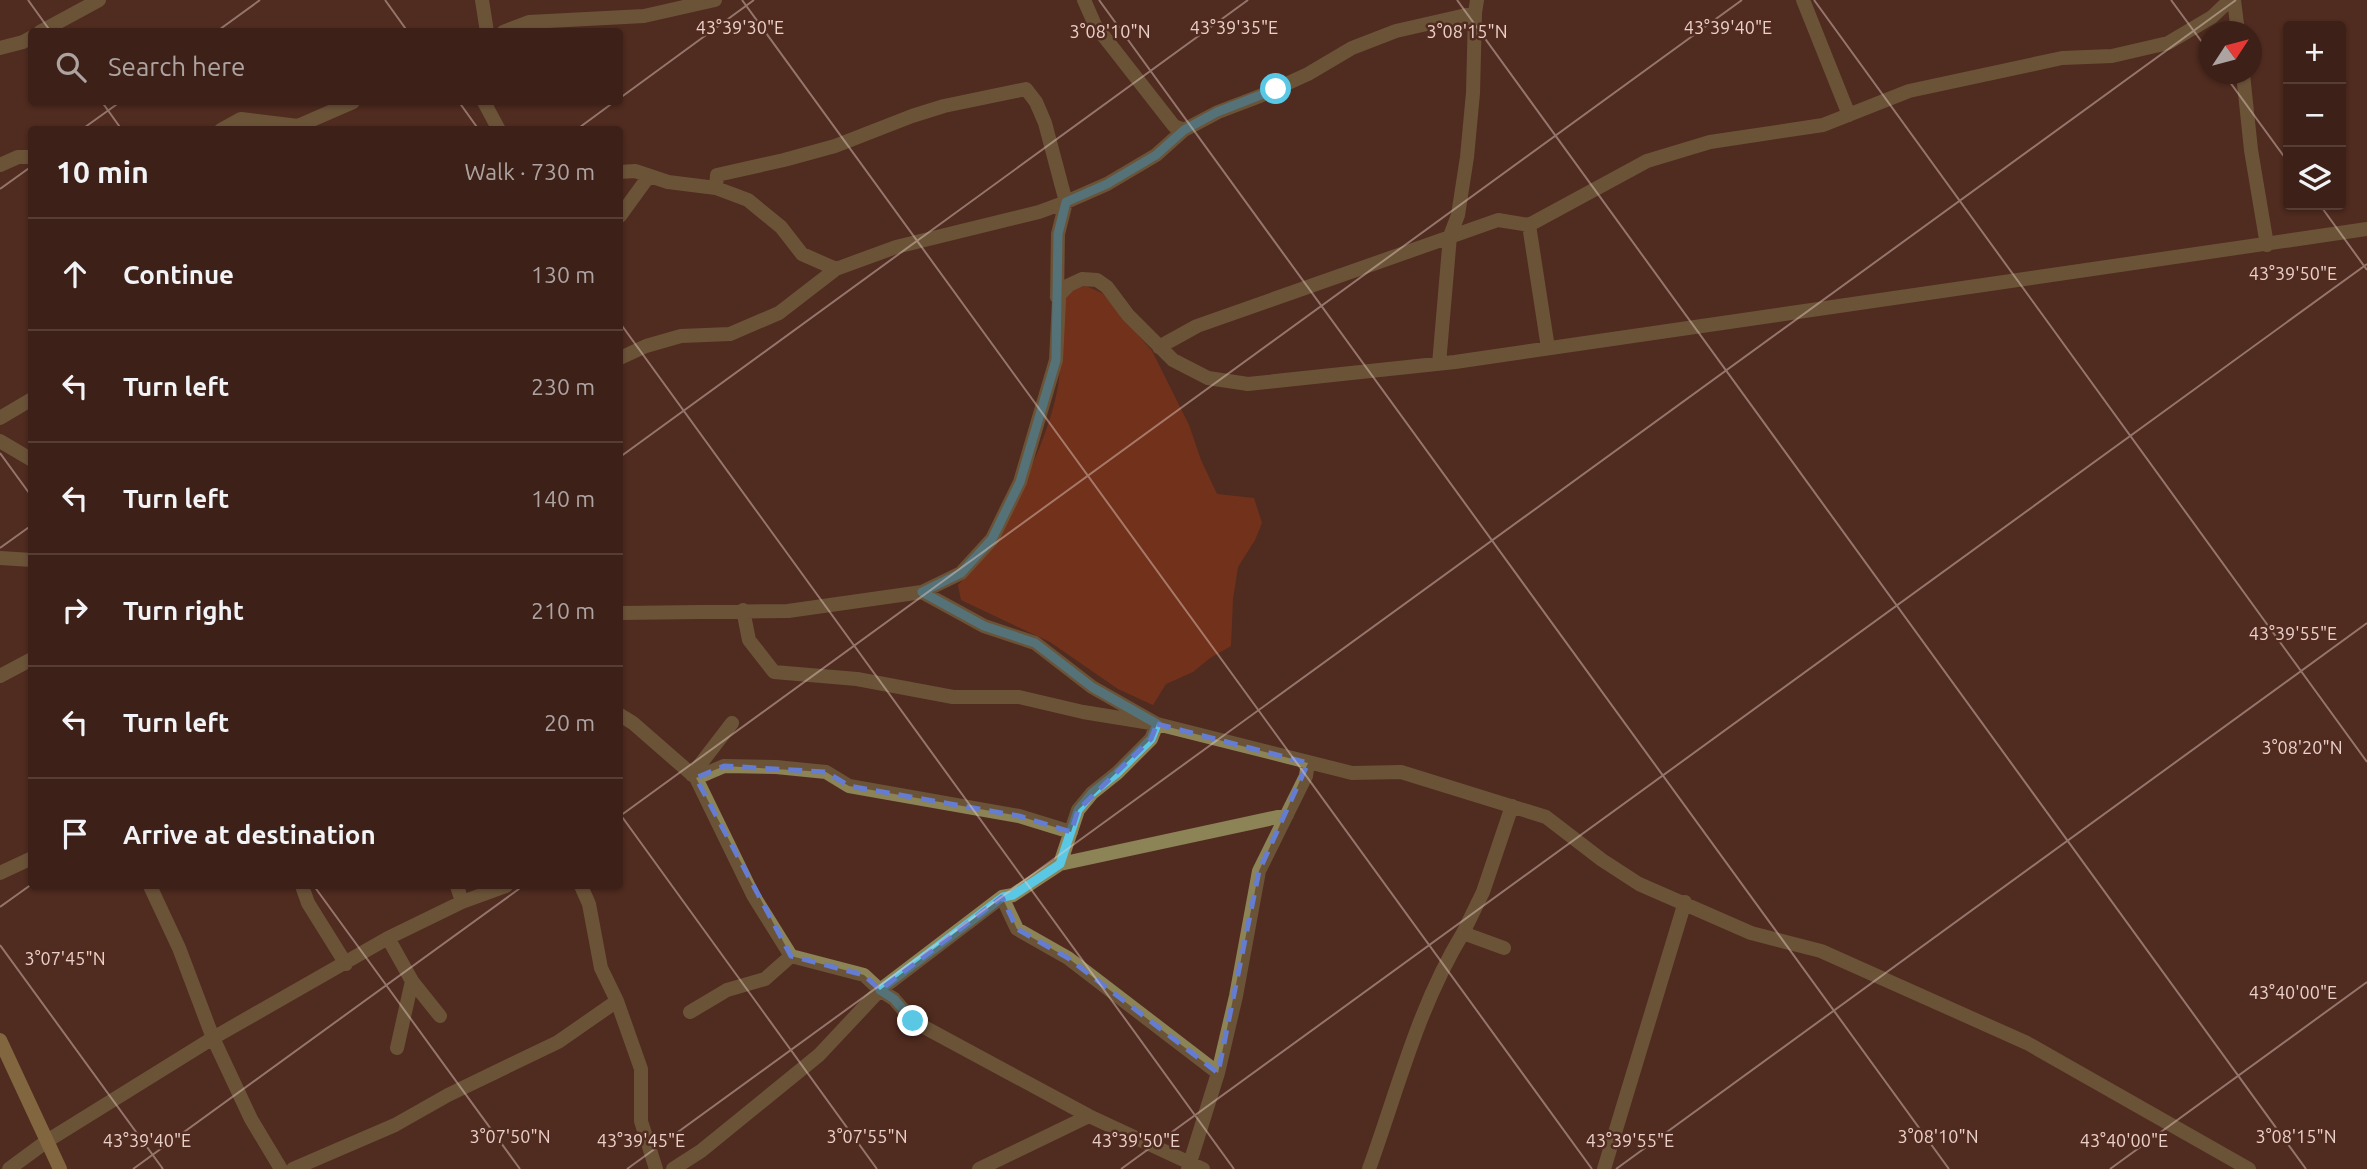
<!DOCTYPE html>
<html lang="en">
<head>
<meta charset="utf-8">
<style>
  :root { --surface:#3d2017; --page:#442820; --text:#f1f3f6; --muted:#ada3a1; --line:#563e36 }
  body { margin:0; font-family:Ubuntu,sans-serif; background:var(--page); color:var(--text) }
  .controls { position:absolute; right:21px; top:21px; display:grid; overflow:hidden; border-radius:7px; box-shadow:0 2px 5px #0004 }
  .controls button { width:63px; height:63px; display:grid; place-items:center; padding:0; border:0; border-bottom:2px solid var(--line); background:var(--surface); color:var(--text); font:35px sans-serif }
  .compass { position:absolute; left:2199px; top:21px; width:63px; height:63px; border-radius:50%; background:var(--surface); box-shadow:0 2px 5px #0004; rotate:54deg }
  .stop { position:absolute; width:21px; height:21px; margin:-16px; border:5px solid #5ac8e5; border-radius:50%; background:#fff }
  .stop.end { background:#5ac8e5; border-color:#fff; box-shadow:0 2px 7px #0008 }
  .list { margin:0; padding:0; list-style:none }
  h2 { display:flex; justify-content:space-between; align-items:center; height:91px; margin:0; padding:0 28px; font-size:30px }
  h2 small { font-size:23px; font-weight:400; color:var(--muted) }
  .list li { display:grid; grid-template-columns:46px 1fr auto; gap:21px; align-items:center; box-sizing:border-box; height:112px; padding:0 28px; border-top:2px solid var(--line) }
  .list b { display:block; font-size:26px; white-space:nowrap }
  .list em { font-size:23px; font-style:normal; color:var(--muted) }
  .icon { flex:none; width:38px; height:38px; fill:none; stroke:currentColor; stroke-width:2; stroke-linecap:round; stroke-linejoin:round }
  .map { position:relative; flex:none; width:2367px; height:1169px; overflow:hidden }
  .search { position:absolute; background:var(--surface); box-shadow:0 2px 5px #0004; left:28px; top:28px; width:595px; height:77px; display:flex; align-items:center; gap:18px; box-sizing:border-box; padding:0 24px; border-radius:7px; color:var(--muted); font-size:26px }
  .panel { position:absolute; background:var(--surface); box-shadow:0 2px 5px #0004; left:28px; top:126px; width:595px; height:763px; border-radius:7px }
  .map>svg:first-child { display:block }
  .forest { fill:#9b3918 }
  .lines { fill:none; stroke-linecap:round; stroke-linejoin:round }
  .street { stroke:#8c8357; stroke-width:14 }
  .secondary { stroke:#bcae66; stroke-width:14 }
  .route { stroke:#5ac8e5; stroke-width:9 }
  .marked { fill:none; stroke:#647cd2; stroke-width:5; stroke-dasharray:14 9; stroke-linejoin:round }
  .ticks { fill:none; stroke:#e9d0c8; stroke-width:2; stroke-opacity:0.45 }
  .ticks-label { font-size:18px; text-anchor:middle; fill:#e9d0c8; stroke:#512b1f; stroke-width:5; stroke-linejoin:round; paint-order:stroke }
</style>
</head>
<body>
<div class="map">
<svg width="2367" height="1169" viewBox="0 0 2367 1169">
  <rect width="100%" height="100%" fill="#512b1f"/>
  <path class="forest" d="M 1086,286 L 1102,293 L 1152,351 L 1189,425 L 1201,460 L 1217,494 L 1254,498 L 1262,523 L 1255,540 L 1238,567 L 1233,599 L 1231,646 L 1210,658 L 1193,672 L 1166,684 L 1153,705 L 1118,689 L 1050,642 L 961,600 L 958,585 C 999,541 1052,439 1059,379 C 1062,359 1057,319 1062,303 C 1064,298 1068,293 1071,289 Z"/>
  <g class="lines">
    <path class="street" d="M 482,0 L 487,32
      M 1084,0 L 1095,25 L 1174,126 L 1184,130
      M 1803,0 L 1849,115
      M 2234,0 L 2238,32
      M 40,32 L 99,0
      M 503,32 L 529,22 L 644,16 L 715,0
      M 0,48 L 23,42 L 32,37
      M 2243,74 L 2251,150 L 2267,245
      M 484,102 L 499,130
      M 221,130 L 241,119 L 298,126 L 353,102
      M 0,165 L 18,157 L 32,157
      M 620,172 L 635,171 L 668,182 L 716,188 L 748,200 L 781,227 L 802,254 L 836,269
      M 716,188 L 717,175 L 784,160 L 835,146 L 912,116 L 944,106 L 1026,89 L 1036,102 L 1045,123 L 1066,202 L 1058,234 L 1057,297
      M 620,216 L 649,176
      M 1159,347 L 1197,326 L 1498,220 L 1529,225
      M 1548,348 L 1529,225 L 1647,161 L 1710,142 L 1823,125 L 1909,91 L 2062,58 L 2112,56 L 2168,43 L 2212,17 L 2230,0
      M 620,358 L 646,346 L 681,336 L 730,334 L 779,313 L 836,269 L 896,247 L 1039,212 L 1066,202 L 1107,184 L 1156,155 L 1184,130 L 1218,112 L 1260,96 L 1308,74 L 1352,48 L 1396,31 L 1475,13 L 1477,0
      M 1439,364 L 1450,236 L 1458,215 L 1467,157 L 1473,93 L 1475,13
      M 0,418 L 32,399
      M 0,441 L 32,460
      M 0,558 L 32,560
      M 922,592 L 984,626 L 1035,643 L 1092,687 L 1157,724 L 1352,773 L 1401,772 L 1546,817 L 1602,860 L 1639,884 L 1751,933 L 1821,951 L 2027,1043 L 2249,1169
      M 620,613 L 788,611 L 922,592 L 961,573 L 992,539 L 1020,482 L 1056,360 L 1059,300 L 1057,297 L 1069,285 L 1082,279 L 1097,280 L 1107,287 L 1128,315 L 1173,360 L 1208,378 L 1248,384 L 1455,362 L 2367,229
      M 0,676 L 32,659
      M 620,715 L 633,723 L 696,778 L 753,895 L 791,956 L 864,975 L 880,990 L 894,999 L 913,1021 L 1089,1116 L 1203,1169
      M 692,775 L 732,723
      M 696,778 L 724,766 L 776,767 L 826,772 L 849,786 L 1019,816 L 1071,832
      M 1060,864 L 1287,815
      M 0,873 L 32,858
      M 150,886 L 179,948 L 213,1038 L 251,1119 L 281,1169
      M 302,886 L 308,903 L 346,964
      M 457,886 L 462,902
      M 581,886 L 589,904 L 601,968 L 617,1001 L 641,1069 L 641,1121 L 656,1169
      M 1002,897 L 1017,929 L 1068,958 L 1218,1073 L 1188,1169
      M 1463,933 L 1483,892 L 1512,806
      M 388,938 L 412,981 L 397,1048
      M 412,981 L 440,1016
      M 690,1012 L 727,990 L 765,979 L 791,956
      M 1218,1073 L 1236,996 L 1259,871 L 1306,776 L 1308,763
      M 9,1169 L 47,1141 L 213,1038 L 388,938 L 462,902 L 506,886
      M 293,1169 L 395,1125 L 448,1095 L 558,1042 L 617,1001
      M 673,1169 L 701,1151 L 819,1055 L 880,990 L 1002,897 L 1013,895 L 1060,864 L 1078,810 L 1092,793 L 1117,773 L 1151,739 L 1157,724 L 1083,712 L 1019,697 L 953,697 L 857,679 L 774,672 L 749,640 L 743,610
      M 979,1169 L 1089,1116
      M 1369,1169 C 1398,1089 1418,1007 1463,933 L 1504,948
      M 1604,1169 L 1685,902"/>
    <path class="secondary" d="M 0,1040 L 60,1169"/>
  </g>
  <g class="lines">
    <path class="route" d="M 913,1021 L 894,999 L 880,990 L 1003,897 L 1013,895 L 1060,864 L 1078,810 L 1092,793 L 1117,773 L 1151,739 L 1157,724 L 1092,687 L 1035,643 L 984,626 L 922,592 L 961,573 L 992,539 L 1020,482 L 1056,360 L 1058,234 L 1066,202 L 1107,184 L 1156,155 L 1184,130 L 1217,112 L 1276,89"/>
  </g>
  <path d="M0 0H2367V1169H0ZM 1157,724 L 1308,763 L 1259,871 L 1218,1073 L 1068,958 L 1017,929 L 1002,897 L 880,990 L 864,975 L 791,956 L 696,778 L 724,766 L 826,772 L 849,786 L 1019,816 L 1071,832 L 1078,810 L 1151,739 Z" fill="#512b1f" fill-opacity=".55" fill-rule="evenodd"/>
  <path class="marked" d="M 1157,724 L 1308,763 L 1259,871 L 1218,1073 L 1068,958 L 1017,929 L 1002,897 L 880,990 L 864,975 L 791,956 L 696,778 L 724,766 L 826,772 L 849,786 L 1019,816 L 1071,832 L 1078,810 L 1151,739 Z"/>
  <path class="ticks" d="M 28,0 L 51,32M 385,0 L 408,32M 742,0 L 1592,1169M 1099,0 L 1949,1169M 1457,0 L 2306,1169M 1814,0 L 2367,762M 2171,0 L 2210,53M 216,32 L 260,0M 2224,74 L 2288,162M 620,98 L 754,0M 102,102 L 122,130M 459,102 L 479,130M 81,130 L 120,102M 576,130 L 614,102M 0,189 L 32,166M 2320,205 L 2367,270M 620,323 L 1234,1169M 0,453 L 32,497M 620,457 L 1248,0M 0,548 L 32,525M 620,814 L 877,1169M 620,816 L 1742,0M 314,886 L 520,1169M 0,907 L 32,884M 0,945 L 163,1169M 133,1169 L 523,886M 627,1169 L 2236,0M 1121,1169 L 2367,264M 1616,1169 L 2367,623M 2110,1169 L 2367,982"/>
  <g class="ticks-label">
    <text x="740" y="34">43°39'30"E</text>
    <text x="1234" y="34">43°39'35"E</text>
    <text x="1728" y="34">43°39'40"E</text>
    <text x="1110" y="38">3°08'10"N</text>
    <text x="1467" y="38">3°08'15"N</text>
    <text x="2293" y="280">43°39'50"E</text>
    <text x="2293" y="640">43°39'55"E</text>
    <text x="2302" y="754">3°08'20"N</text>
    <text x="65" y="965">3°07'45"N</text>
    <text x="2293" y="999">43°40'00"E</text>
    <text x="510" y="1143">3°07'50"N</text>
    <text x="867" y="1143">3°07'55"N</text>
    <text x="1938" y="1143">3°08'10"N</text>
    <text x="2296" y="1143">3°08'15"N</text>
    <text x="147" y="1147">43°39'40"E</text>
    <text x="641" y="1147">43°39'45"E</text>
    <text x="1136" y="1147">43°39'50"E</text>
    <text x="1630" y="1147">43°39'55"E</text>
    <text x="2124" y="1147">43°40'00"E</text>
  </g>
</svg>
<div class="controls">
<button>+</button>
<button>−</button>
<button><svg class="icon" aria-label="layers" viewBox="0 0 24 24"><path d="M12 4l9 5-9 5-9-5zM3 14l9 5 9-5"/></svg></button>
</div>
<svg class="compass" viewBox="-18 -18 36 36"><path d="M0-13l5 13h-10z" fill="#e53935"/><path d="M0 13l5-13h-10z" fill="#ada3a1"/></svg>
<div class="stop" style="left:1276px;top:89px"></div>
<div class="stop end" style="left:913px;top:1021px"></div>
<div class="search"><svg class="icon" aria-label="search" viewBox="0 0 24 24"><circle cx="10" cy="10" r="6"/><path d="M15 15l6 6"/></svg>Search here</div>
<section class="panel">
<h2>10 min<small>Walk · 730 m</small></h2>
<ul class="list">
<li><svg class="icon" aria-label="ahead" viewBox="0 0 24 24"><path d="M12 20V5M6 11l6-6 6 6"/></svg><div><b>Continue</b></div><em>130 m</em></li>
<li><svg class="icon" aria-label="left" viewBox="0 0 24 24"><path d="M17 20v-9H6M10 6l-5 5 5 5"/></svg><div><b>Turn left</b></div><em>230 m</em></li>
<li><svg class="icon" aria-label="left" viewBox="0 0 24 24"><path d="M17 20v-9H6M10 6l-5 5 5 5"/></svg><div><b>Turn left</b></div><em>140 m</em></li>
<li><svg class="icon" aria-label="right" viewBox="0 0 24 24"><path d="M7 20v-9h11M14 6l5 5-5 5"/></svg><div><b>Turn right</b></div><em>210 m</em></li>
<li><svg class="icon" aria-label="left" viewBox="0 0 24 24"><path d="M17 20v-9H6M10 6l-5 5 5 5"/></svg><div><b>Turn left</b></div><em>20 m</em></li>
<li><svg class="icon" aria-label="arrive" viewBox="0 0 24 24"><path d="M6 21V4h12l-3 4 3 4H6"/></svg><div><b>Arrive at destination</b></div></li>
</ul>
</section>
</div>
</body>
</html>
